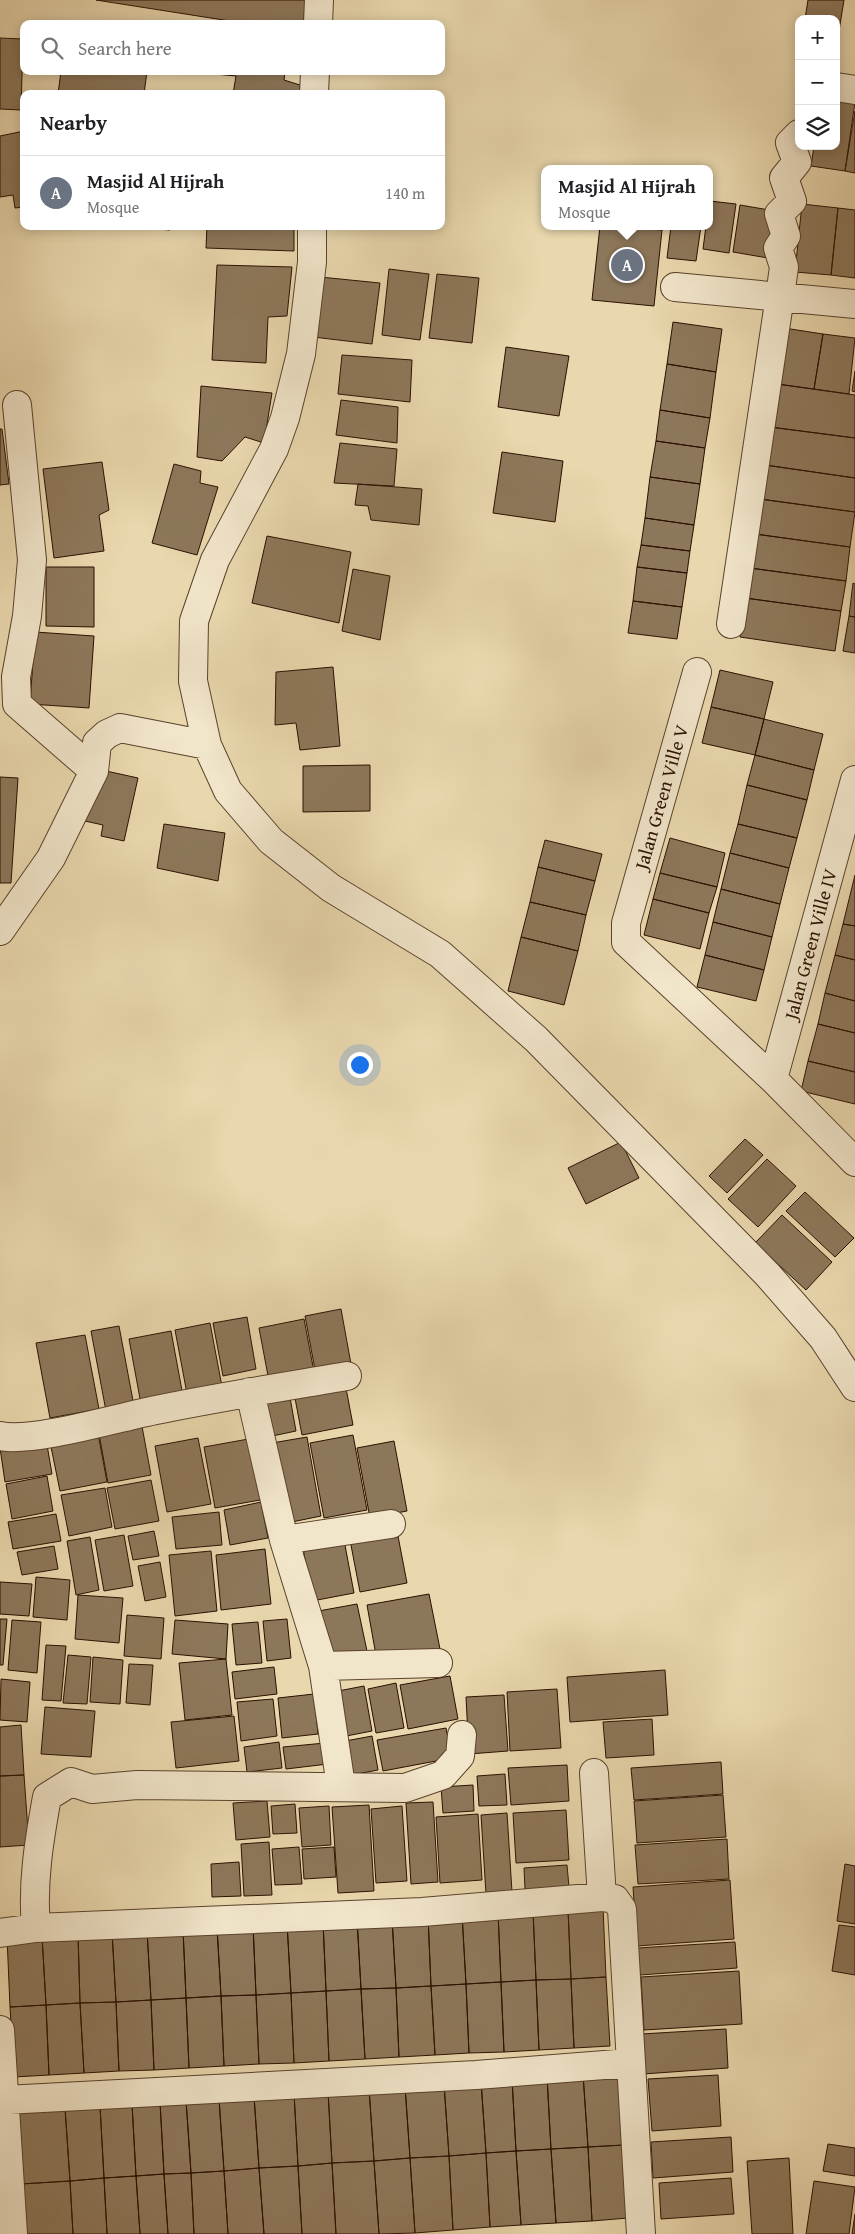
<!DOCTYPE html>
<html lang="en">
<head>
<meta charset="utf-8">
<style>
  :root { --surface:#fff; --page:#f2f2f2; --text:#202124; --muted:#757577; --line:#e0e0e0; --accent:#8f2418 }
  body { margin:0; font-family:"Gentium Book Plus",serif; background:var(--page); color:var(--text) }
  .controls { position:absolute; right:15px; top:15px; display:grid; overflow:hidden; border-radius:10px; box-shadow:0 2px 12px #0003 }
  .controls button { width:45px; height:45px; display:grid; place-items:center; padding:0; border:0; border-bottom:1px solid var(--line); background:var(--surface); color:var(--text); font:25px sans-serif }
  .you { position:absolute; left:359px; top:1064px; width:18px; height:18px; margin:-12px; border:4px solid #fff; border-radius:50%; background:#1a73e8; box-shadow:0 0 0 8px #1a73e833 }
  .badge { display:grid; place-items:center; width:32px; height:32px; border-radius:50%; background:var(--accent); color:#fff; font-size:16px; font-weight:700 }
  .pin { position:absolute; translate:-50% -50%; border:2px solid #fff; box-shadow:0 1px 5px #0006 }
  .popup { position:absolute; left:541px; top:165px; width:172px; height:65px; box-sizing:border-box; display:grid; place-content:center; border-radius:10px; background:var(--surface); filter:drop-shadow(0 1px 4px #0005); font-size:16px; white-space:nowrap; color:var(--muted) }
  .popup b { font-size:19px; color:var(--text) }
  .popup::after { content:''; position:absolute; left:50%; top:100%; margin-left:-10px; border:10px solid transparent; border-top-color:var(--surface) }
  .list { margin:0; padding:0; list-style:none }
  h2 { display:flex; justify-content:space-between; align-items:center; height:65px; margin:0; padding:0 20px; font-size:21px }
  h2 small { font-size:16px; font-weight:400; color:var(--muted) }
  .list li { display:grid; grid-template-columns:32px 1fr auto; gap:15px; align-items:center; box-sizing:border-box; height:75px; padding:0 20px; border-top:1px solid var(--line) }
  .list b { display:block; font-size:19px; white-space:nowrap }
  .list p { margin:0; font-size:16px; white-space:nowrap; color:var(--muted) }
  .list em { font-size:16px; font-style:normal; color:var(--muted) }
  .icon { flex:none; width:28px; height:28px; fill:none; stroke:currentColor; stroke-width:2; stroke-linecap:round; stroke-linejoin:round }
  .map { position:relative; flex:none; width:855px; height:2234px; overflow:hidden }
  .search { position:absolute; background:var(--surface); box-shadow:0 2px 12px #0003; left:20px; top:20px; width:425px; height:55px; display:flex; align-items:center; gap:12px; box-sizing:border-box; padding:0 18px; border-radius:10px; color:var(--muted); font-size:19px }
  .panel { position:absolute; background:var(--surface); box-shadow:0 2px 12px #0003; left:20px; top:90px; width:425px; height:140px; border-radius:10px }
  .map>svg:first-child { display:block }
  .building { fill:#8d775a; stroke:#2a1000 }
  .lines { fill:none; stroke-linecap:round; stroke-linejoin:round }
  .street-casing { stroke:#5a422b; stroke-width:30 }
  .street { stroke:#f1e5ca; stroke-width:28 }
  .labels { text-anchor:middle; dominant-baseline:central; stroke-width:4; stroke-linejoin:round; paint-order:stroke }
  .street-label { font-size:19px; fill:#2a1000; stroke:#f1e5ca }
</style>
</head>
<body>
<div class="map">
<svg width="855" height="2234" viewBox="0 0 855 2234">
  <rect width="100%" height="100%" fill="#e9d7ad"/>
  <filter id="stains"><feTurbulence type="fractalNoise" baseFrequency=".004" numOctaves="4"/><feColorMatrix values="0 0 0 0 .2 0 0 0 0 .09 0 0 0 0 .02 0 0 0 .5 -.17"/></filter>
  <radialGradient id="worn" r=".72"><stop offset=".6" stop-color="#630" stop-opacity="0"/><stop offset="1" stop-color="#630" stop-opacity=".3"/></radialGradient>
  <path class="building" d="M 96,0 L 305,0 L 304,24 L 249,24 Z
    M 808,0 L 844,0 L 837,43 L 836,19 L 805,19 Z
    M 0,38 L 23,39 L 21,110 L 0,109 Z
    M 61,71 L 147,71 L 144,94 L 58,94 Z
    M 203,71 L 285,71 L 284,80 L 303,86 L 303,94 L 233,94 L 236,76 L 203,73 Z
    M 836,99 L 855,102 L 845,171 L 811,166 L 814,146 L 836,146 Z
    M 855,111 L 855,173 L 845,171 Z
    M 24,131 L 24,207 L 15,208 L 13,195 L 0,197 L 0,136 Z
    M 710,201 L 736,204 L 729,253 L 703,249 L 706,226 L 710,226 Z
    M 802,204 L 838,208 L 831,275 L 795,272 Z
    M 740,205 L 775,211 L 768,258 L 733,252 Z
    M 838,208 L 855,210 L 855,278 L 831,275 Z
    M 121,226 L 170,226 L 170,230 Z
    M 207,226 L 294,226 L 294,251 L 206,248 Z
    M 600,226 L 662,230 L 654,306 L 592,300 Z
    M 671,226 L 701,226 L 696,261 L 667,258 Z
    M 217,265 L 292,267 L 287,316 L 268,317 L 266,363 L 212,360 Z
    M 389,269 L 429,274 L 420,340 L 382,335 Z
    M 437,274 L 479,278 L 472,343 L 429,338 Z
    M 320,277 L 380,283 L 372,344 L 313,337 Z
    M 673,322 L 722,329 L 716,372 L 667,364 Z
    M 784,328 L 823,334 L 814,389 L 777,384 Z
    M 823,334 L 855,338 L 849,394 L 814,389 Z
    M 506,347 L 569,356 L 559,416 L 498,407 Z
    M 342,355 L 412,360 L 410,402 L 338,394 Z
    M 667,364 L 716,372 L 710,418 L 660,410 Z
    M 855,371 L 855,392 L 852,391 Z
    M 777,384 L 855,395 L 855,438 L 770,427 Z
    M 201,386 L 272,393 L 264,443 L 245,437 L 222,461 L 197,457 Z
    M 341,400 L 398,407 L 397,443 L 336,435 Z
    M 660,410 L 710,418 L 705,448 L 656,441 Z
    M 770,427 L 855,438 L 855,478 L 765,465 Z
    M 0,429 L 2,429 L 9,484 L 0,485 Z
    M 656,441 L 705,448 L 700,484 L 650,477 Z
    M 340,443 L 397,449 L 394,486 L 334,483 Z
    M 502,452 L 563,461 L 555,522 L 493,513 Z
    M 102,462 L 109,510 L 99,515 L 104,551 L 54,558 L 43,469 Z
    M 174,464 L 201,471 L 200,483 L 218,487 L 197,555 L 152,543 Z
    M 765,465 L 855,478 L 855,512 L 760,499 Z
    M 650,477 L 700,484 L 694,525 L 645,518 Z
    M 358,484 L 422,489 L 419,525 L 371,520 L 368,506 L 355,505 Z
    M 760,499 L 855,512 L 850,547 L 755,534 Z
    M 645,518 L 694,525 L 690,551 L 641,545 Z
    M 755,534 L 850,547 L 846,581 L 750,568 Z
    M 267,536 L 351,552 L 339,623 L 252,603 Z
    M 641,545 L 690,551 L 687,573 L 637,567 Z
    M 46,567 L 94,567 L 94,627 L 46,626 Z
    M 637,567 L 687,573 L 682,607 L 633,601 Z
    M 750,568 L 846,581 L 841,611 L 745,598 Z
    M 353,569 L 390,576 L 380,640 L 342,631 Z
    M 853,583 L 855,584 L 855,617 L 849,616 Z
    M 745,598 L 841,611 L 835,651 L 740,637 Z
    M 633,601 L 682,607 L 677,639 L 628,633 Z
    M 849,616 L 855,617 L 855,653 L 843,651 Z
    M 35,632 L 94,636 L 89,708 L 30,704 Z
    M 333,667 L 340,746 L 300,750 L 296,723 L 275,725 L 276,672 Z
    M 720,670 L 773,682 L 764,719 L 711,707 Z
    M 711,707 L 764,719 L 755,755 L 702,743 Z
    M 764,719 L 823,734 L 814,770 L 755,755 Z
    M 755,755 L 814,770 L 807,800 L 747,785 Z
    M 370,765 L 370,811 L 303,812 L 303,766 Z
    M 97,769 L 138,778 L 124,841 L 101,836 L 103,825 L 85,821 Z
    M 0,777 L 18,778 L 11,883 L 0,883 Z
    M 747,785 L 807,800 L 797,838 L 738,824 Z
    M 164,824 L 225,833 L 218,881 L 157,868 Z
    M 738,824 L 797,838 L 789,868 L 730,853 Z
    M 670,838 L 725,853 L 717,887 L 660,873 Z
    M 545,840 L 602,854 L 595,881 L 538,867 Z
    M 730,853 L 789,868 L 780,904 L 721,889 Z
    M 538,867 L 595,881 L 586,915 L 530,902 Z
    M 660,873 L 717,887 L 709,913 L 653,899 Z
    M 855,875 L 855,926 L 843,924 Z
    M 721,889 L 780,904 L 772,937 L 713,922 Z
    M 653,899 L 709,913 L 700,949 L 644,935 Z
    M 530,902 L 586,915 L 578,951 L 521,937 Z
    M 713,922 L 772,937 L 764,970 L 705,955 Z
    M 843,924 L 855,926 L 855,960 L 835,955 Z
    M 521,937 L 578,951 L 564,1005 L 508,991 Z
    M 705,955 L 764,970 L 756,1001 L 697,987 Z
    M 835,955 L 855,960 L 855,1001 L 825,993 Z
    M 825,993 L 855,1001 L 855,1033 L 818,1024 Z
    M 818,1024 L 855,1033 L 855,1072 L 808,1061 Z
    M 808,1061 L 855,1072 L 855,1104 L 801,1091 Z
    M 745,1139 L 763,1155 L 727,1193 L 709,1176 Z
    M 621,1142 L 639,1178 L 586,1204 L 568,1168 Z
    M 767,1159 L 796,1186 L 758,1227 L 728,1199 Z
    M 805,1192 L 854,1238 L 835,1257 L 786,1211 Z
    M 782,1215 L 832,1262 L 806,1290 L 755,1243 Z
    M 341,1309 L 351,1364 L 315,1370 L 305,1316 Z
    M 247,1317 L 256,1369 L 223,1376 L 213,1323 Z
    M 304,1319 L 314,1372 L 269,1381 L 259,1328 Z
    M 210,1323 L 223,1392 L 188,1399 L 175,1330 Z
    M 119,1326 L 134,1406 L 106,1411 L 91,1331 Z
    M 171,1331 L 183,1396 L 141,1404 L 129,1339 Z
    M 85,1335 L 99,1409 L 50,1418 L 36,1343 Z
    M 345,1383 L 353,1425 L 302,1435 L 294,1393 Z
    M 289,1392 L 296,1431 L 263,1438 L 256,1398 Z
    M 141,1421 L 151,1475 L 108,1483 L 98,1429 Z
    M 98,1433 L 107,1482 L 60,1491 L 50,1442 Z
    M 353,1435 L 367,1510 L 324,1518 L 310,1443 Z
    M 307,1437 L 321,1516 L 287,1523 L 272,1443 Z
    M 198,1438 L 211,1504 L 167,1512 L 155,1446 Z
    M 254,1438 L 266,1499 L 215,1508 L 204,1447 Z
    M 46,1439 L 52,1474 L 5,1482 L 0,1448 Z
    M 394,1441 L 407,1511 L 370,1518 L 357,1448 Z
    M 47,1476 L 53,1511 L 12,1519 L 6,1484 Z
    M 151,1480 L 159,1521 L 115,1529 L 107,1488 Z
    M 105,1488 L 112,1527 L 69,1536 L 61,1495 Z
    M 261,1502 L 268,1538 L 230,1545 L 224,1510 Z
    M 219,1512 L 222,1545 L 176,1549 L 172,1517 Z
    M 56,1514 L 61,1541 L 13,1549 L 8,1522 Z
    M 154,1531 L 159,1556 L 133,1560 L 128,1536 Z
    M 397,1531 L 407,1583 L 360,1592 L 350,1540 Z
    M 124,1535 L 133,1586 L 104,1591 L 95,1540 Z
    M 90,1537 L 99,1590 L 76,1595 L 67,1541 Z
    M 344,1540 L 354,1593 L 312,1601 L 303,1548 Z
    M 54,1546 L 58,1569 L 22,1575 L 17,1552 Z
    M 265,1549 L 271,1604 L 221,1610 L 216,1555 Z
    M 211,1551 L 217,1611 L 175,1616 L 169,1555 Z
    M 160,1562 L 166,1597 L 145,1601 L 138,1566 Z
    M 36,1577 L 70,1580 L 67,1620 L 33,1617 Z
    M 0,1582 L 32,1584 L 29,1616 L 0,1614 Z
    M 429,1594 L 440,1649 L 377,1661 L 367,1605 Z
    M 78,1595 L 123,1598 L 119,1643 L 75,1639 Z
    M 357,1604 L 367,1651 L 322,1660 L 313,1612 Z
    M 127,1615 L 164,1618 L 161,1659 L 124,1656 Z
    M 0,1619 L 7,1619 L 3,1665 L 0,1665 Z
    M 287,1619 L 291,1658 L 267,1661 L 263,1621 Z
    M 12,1620 L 41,1622 L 37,1673 L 8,1670 Z
    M 175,1620 L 228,1624 L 226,1659 L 172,1654 Z
    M 258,1622 L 262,1663 L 236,1665 L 232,1624 Z
    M 46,1645 L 66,1646 L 61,1701 L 42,1700 Z
    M 68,1655 L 91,1657 L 87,1704 L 63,1703 Z
    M 93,1657 L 123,1660 L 120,1704 L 90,1702 Z
    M 226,1659 L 232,1715 L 185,1720 L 179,1663 Z
    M 129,1664 L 153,1665 L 150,1705 L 126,1703 Z
    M 274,1667 L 277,1694 L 235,1699 L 232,1672 Z
    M 665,1670 L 668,1715 L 570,1722 L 567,1677 Z
    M 450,1676 L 458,1719 L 408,1729 L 400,1685 Z
    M 1,1679 L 30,1682 L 27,1722 L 0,1720 Z
    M 396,1683 L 404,1728 L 376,1733 L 368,1689 Z
    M 364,1686 L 372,1731 L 341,1737 L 333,1692 Z
    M 557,1689 L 561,1748 L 510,1751 L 507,1692 Z
    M 314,1694 L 318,1734 L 282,1738 L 278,1698 Z
    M 504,1695 L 508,1751 L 469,1754 L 466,1697 Z
    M 273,1699 L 277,1736 L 241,1741 L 237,1702 Z
    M 45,1707 L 95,1711 L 91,1757 L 41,1754 Z
    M 234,1716 L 239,1761 L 176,1768 L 171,1722 Z
    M 652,1719 L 654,1755 L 606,1758 L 603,1722 Z
    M 21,1725 L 24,1775 L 0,1776 L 0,1727 Z
    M 446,1728 L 452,1758 L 383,1771 L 377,1740 Z
    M 372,1736 L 378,1770 L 346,1776 L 340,1742 Z
    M 279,1742 L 282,1768 L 247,1772 L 244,1747 Z
    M 325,1743 L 328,1764 L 286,1769 L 283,1747 Z
    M 721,1762 L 723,1794 L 634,1800 L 631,1768 Z
    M 567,1765 L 569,1801 L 511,1805 L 508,1768 Z
    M 505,1774 L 507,1805 L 479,1806 L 477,1776 Z
    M 24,1775 L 29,1845 L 0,1847 L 0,1776 Z
    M 473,1785 L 474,1811 L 443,1813 L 441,1787 Z
    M 723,1795 L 726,1837 L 637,1843 L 634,1801 Z
    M 267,1801 L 270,1837 L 236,1840 L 233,1803 Z
    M 433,1802 L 438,1882 L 411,1884 L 406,1803 Z
    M 295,1804 L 297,1833 L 273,1834 L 271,1806 Z
    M 369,1805 L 374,1891 L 338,1893 L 332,1807 Z
    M 329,1806 L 331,1845 L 302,1847 L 299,1808 Z
    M 402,1806 L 407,1881 L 376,1883 L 371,1809 Z
    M 566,1810 L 569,1860 L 516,1863 L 513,1813 Z
    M 507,1813 L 512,1892 L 486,1894 L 481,1815 Z
    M 478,1814 L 482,1880 L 440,1883 L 436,1817 Z
    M 727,1839 L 729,1879 L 638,1884 L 635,1845 Z
    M 269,1842 L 272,1895 L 244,1896 L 241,1844 Z
    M 299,1847 L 302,1884 L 275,1885 L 272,1849 Z
    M 334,1847 L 336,1877 L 304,1879 L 302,1849 Z
    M 239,1862 L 241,1896 L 212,1897 L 211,1864 Z
    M 845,1864 L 855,1866 L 855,1924 L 837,1921 Z
    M 567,1865 L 569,1887 L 525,1889 L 524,1868 Z
    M 730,1880 L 734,1939 L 637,1946 L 633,1887 Z
    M 603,1907 L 606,1977 L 571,1979 L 568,1909 Z
    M 568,1909 L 571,1979 L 536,1980 L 533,1911 Z
    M 533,1911 L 536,1980 L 501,1982 L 498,1912 Z
    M 498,1912 L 501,1982 L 466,1984 L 462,1914 Z
    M 462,1914 L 466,1984 L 431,1986 L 428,1916 Z
    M 428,1916 L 431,1986 L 396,1988 L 392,1918 Z
    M 392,1918 L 396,1988 L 361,1989 L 357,1919 Z
    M 357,1919 L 361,1989 L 326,1991 L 323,1921 Z
    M 323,1921 L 326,1991 L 291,1993 L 287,1923 Z
    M 287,1923 L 291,1993 L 256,1995 L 253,1925 Z
    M 253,1925 L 256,1995 L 221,1996 L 217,1927 Z
    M 839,1925 L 855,1927 L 855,1975 L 832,1971 Z
    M 217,1927 L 221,1996 L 186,1998 L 183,1929 Z
    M 183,1929 L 186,1998 L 151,2000 L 147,1930 Z
    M 147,1930 L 151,2000 L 116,2002 L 112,1932 Z
    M 112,1932 L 116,2002 L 80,2003 L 78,1934 Z
    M 78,1934 L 80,2003 L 46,2005 L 42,1936 Z
    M 42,1936 L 46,2005 L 10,2007 L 7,1937 Z
    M 735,1942 L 737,1968 L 640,1975 L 638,1948 Z
    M 739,1971 L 742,2024 L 644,2030 L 641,1977 Z
    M 606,1977 L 610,2046 L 574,2048 L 571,1979 Z
    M 571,1979 L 574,2048 L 539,2050 L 536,1980 Z
    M 536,1980 L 539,2050 L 504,2052 L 501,1982 Z
    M 501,1982 L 504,2052 L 469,2053 L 466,1984 Z
    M 466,1984 L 469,2053 L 435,2055 L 431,1986 Z
    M 431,1986 L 435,2055 L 399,2057 L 396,1988 Z
    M 396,1988 L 399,2057 L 365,2059 L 361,1989 Z
    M 361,1989 L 365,2059 L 329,2061 L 326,1991 Z
    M 326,1991 L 329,2061 L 294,2063 L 291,1993 Z
    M 291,1993 L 294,2063 L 259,2064 L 256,1995 Z
    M 256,1995 L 259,2064 L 224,2066 L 221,1996 Z
    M 221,1996 L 224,2066 L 189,2068 L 186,1998 Z
    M 186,1998 L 189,2068 L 154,2070 L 151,2000 Z
    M 151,2000 L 154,2070 L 119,2071 L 116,2002 Z
    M 116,2002 L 119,2071 L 84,2073 L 80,2003 Z
    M 80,2003 L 84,2073 L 49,2075 L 46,2005 Z
    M 46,2005 L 49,2075 L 14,2077 L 10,2007 Z
    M 726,2029 L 728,2068 L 643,2074 L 641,2034 Z
    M 619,2072 L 624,2145 L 588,2147 L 583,2074 Z
    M 583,2074 L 588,2147 L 551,2149 L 547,2077 Z
    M 718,2075 L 721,2126 L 652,2131 L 648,2079 Z
    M 547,2077 L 551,2149 L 516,2151 L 512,2079 Z
    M 512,2079 L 516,2151 L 486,2153 L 481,2081 Z
    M 481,2081 L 486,2153 L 449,2156 L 444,2084 Z
    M 444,2084 L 449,2156 L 410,2158 L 405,2086 Z
    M 405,2086 L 410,2158 L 374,2161 L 369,2088 Z
    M 369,2088 L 374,2161 L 332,2163 L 328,2091 Z
    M 328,2091 L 332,2163 L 298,2166 L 294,2093 Z
    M 294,2093 L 298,2166 L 259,2168 L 254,2096 Z
    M 254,2096 L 259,2168 L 224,2171 L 219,2099 Z
    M 219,2099 L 224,2171 L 191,2173 L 186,2100 Z
    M 186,2100 L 191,2173 L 164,2174 L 160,2102 Z
    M 160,2102 L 164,2174 L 136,2176 L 132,2104 Z
    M 132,2104 L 136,2176 L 104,2178 L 100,2106 Z
    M 100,2106 L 104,2178 L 70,2181 L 65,2108 Z
    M 65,2108 L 70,2181 L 21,2184 L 17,2112 Z
    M 731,2137 L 733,2172 L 653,2178 L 651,2142 Z
    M 828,2144 L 855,2148 L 855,2176 L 823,2171 Z
    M 624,2145 L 628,2218 L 592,2221 L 588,2147 Z
    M 588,2147 L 592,2221 L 556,2223 L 551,2149 Z
    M 551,2149 L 556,2223 L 521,2225 L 516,2151 Z
    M 516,2151 L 521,2225 L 490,2227 L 486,2153 Z
    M 486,2153 L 490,2227 L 453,2230 L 449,2156 Z
    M 449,2156 L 453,2230 L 415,2233 L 410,2158 Z
    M 410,2158 L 415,2233 L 379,2234 L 374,2161 Z
    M 789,2158 L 793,2234 L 752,2234 L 747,2161 Z
    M 374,2161 L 379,2234 L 336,2234 L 332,2163 Z
    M 332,2163 L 336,2234 L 302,2234 L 298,2166 Z
    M 298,2166 L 302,2234 L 264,2234 L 259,2168 Z
    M 259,2168 L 264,2234 L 228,2234 L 224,2171 Z
    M 224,2171 L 228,2234 L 194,2234 L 191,2173 Z
    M 191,2173 L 194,2234 L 168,2234 L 164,2174 Z
    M 164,2174 L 168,2234 L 140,2234 L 136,2176 Z
    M 136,2176 L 140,2234 L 107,2234 L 104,2178 Z
    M 104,2178 L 107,2234 L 73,2234 L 70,2181 Z
    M 731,2178 L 734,2214 L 661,2219 L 659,2183 Z
    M 70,2181 L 73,2234 L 24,2234 L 21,2184 Z
    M 814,2181 L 855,2187 L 849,2234 L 806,2234 Z
    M 855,2214 L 855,2234 L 852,2234 Z"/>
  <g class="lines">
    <g class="street-casing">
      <path id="street" d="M 318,24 L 319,0
        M 836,87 L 855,90
        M 314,94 L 315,71
        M 312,226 L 312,262 L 301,354 L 285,418 L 274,449 L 215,560 L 194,621 L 193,681 L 207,745 L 228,791 L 271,841 L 331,888 L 440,954 L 536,1039 L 767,1274 L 823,1338 L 855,1387
        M 675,287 L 855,304
        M 17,405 L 32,560 L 27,616 L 16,677 L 17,704 L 94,771
        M 731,624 L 780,296 L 784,267 L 778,248 L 786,236 L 779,214 L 792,201 L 784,178 L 797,162 L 790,143 L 799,134
        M 697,672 L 626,923 L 626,942 L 773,1079 L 855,1162
        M 0,931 L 51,858 L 94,771 L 97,743 L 107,734 L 120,728 L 207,745
        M 773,1079 L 855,780
        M 250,1392 L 284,1540 L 323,1666 L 341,1786
        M 0,1436 C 32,1443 120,1417 156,1410 C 219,1397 283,1387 347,1376
        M 284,1540 L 391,1524
        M 323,1666 L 438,1663
        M 594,1773 L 602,1897
        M 36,1928 C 32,1883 39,1841 47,1797 L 71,1782 L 92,1789 L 137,1785 L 405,1788 L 443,1775 L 460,1756 L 462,1735
        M 0,1933 L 36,1928 L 422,1912 L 602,1897 L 615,1899 L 622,1909 L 641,2234
        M 0,2030 L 13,2234
        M 5,2100 L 476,2075 L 630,2063"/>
    </g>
    <use href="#street" class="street"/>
  </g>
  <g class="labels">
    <g class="street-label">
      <text transform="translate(661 797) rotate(-74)">Jalan Green Ville V</text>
      <text transform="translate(810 944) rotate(-75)">Jalan Green Ville IV</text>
    </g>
  </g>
  <rect width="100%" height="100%" filter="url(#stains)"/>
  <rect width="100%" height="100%" fill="url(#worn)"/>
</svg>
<div class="controls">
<button>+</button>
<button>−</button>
<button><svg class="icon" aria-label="layers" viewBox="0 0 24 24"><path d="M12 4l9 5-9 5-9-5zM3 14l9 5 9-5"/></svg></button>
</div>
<div class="you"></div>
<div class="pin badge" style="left:627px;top:265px;background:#6b7280">A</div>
<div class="popup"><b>Masjid Al Hijrah</b>Mosque</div>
<div class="search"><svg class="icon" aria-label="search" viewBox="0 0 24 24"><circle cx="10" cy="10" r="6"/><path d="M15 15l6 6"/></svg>Search here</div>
<section class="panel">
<h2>Nearby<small></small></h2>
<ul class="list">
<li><span class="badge" style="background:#6b7280">A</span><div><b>Masjid Al Hijrah</b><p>Mosque</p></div><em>140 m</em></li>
</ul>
</section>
</div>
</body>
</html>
